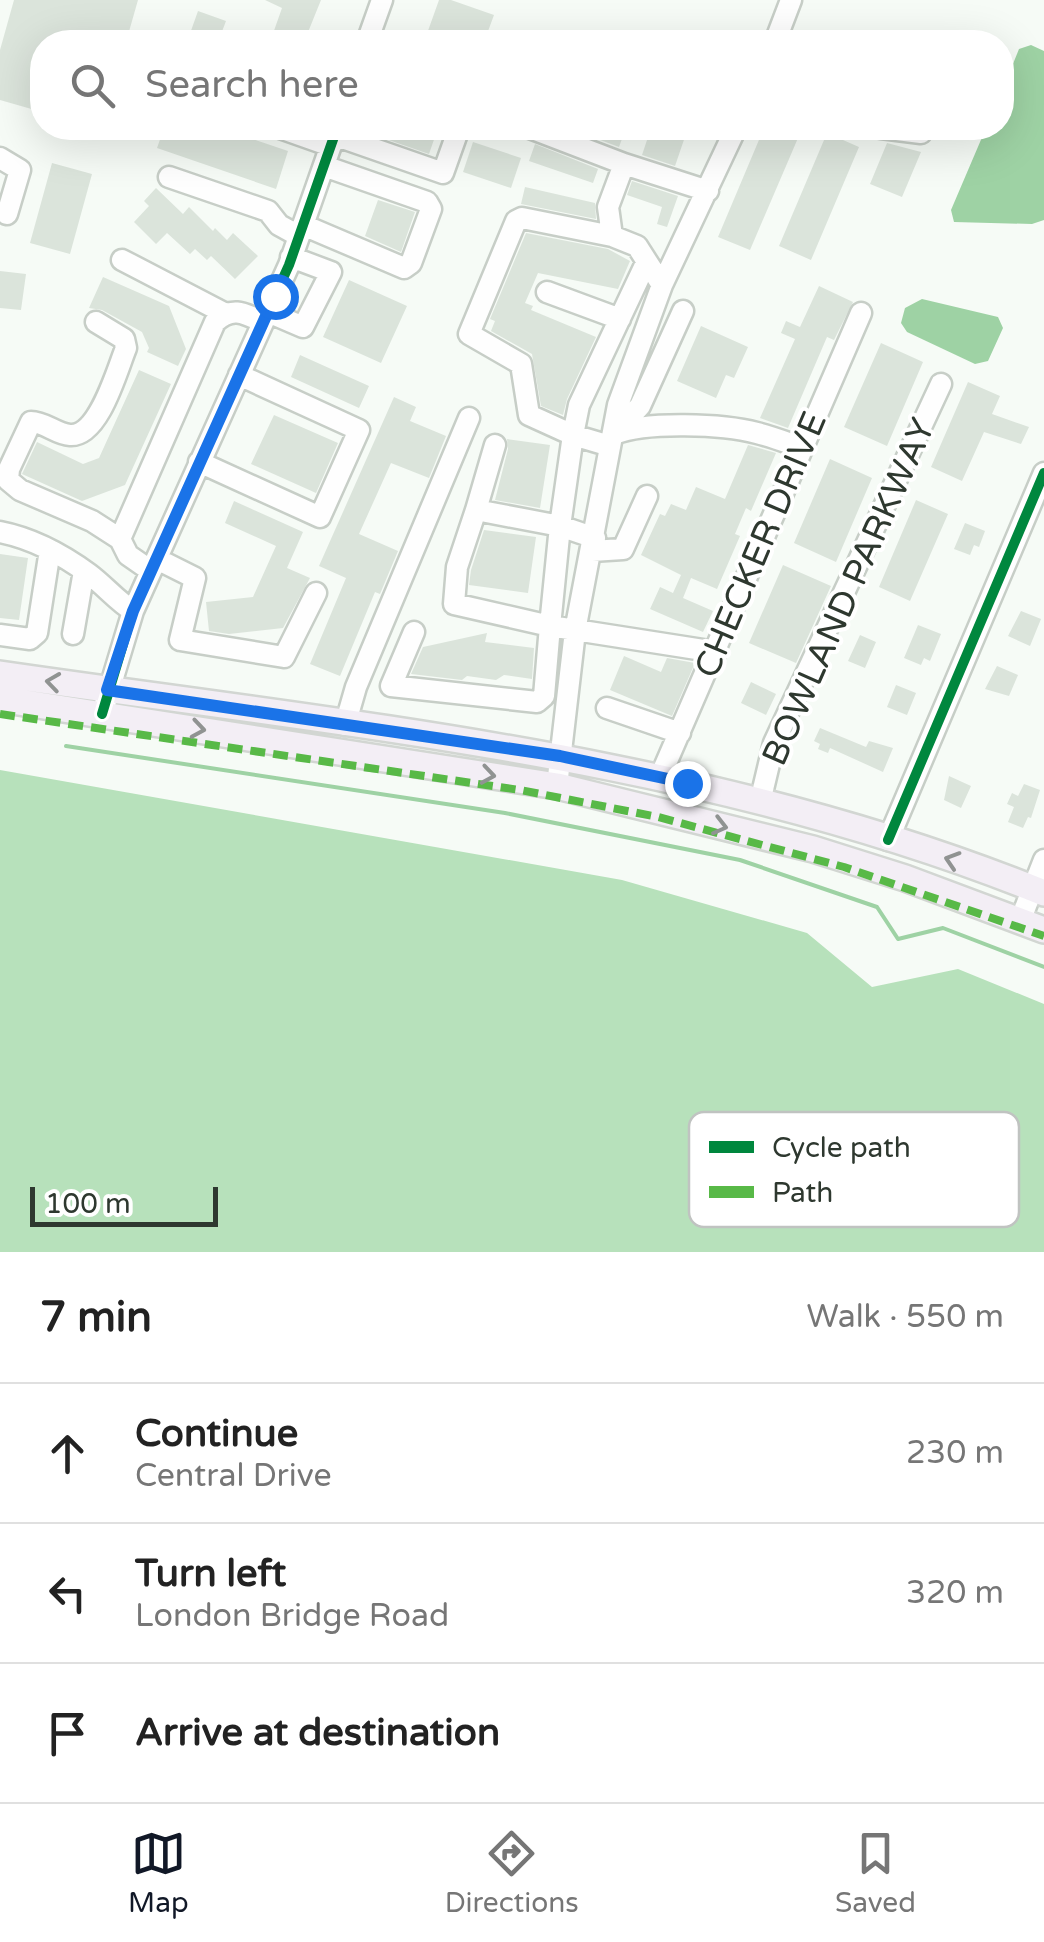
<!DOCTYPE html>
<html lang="en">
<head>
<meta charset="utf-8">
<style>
  :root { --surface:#fff; --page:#f6f6f6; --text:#222; --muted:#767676; --line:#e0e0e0; --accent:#111827 }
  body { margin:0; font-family:"Varela Round",sans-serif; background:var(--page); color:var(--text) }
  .scale { position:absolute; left:30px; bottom:25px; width:188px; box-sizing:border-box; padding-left:10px; border:5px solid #2e382f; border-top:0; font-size:28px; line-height:35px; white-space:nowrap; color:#2e382f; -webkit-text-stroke:8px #fff; paint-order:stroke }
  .stop { position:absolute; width:30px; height:30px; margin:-22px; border:8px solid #1a73e8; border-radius:50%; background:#fff }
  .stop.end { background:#1a73e8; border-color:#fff; box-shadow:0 2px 10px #0008 }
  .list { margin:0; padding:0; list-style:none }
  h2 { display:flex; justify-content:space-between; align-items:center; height:130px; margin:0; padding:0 40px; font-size:42px }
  h2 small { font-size:32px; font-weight:400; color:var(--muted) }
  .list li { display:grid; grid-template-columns:65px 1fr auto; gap:30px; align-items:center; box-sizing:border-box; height:140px; padding:0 40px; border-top:2px solid var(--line) }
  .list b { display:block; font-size:38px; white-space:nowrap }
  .list p { margin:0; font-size:32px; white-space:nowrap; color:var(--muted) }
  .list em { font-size:32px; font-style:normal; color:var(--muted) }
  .icon { flex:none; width:55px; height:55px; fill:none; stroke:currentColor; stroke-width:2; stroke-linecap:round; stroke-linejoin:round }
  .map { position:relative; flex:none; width:1044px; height:1252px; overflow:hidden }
  .search { position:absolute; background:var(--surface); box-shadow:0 10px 40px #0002; left:30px; right:30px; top:30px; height:110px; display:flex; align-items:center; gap:25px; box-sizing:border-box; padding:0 35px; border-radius:40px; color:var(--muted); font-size:38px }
  .sheet { height:550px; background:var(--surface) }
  nav { display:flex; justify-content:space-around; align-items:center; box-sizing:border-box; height:140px; border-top:2px solid var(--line); background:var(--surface); font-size:28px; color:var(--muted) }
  nav a { display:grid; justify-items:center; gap:5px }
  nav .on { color:var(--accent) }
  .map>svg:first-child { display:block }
  .forest { fill:#b7e1bb }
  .water { fill:#9ed2a4 }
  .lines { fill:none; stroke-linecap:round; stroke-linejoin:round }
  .stream { stroke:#9ed2a4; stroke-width:4 }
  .building { fill:#dbe4db }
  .minor-casing { stroke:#c7cec7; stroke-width:25 }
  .major-casing { stroke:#d2d6d2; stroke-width:30 }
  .minor { stroke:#fefefe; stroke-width:20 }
  .major { stroke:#f3eef5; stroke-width:25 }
  .quiet { stroke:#58b947; stroke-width:8; stroke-dasharray:15 8; stroke-linecap:butt }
  .cycleway-casing { stroke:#fff; stroke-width:16 }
  .cycleway { stroke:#00873e; stroke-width:10 }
  .oneway { stroke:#909392 }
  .route { stroke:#1a73e8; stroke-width:12 }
  .labels { text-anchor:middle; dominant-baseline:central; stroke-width:8; stroke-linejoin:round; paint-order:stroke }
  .street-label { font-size:35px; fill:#2e382f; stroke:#fff }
  .key { fill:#fff; stroke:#c0c3c1; stroke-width:2.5 }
  .key-label { font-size:28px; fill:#2e382f }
</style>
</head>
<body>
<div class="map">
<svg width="1044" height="1252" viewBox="0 0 1044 1252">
  <rect width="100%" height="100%" fill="#f6fbf6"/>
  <path class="forest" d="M 0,770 L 622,880 L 807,933 L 872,987 L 958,969 L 1044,1004 L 1044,1252 L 0,1252 Z"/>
  <path class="water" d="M 1031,45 L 1044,51 L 1044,220 L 1032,224 L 954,222 L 951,210 L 986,128 L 1002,128 L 1002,91 L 1019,49 Z
    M 922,299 L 998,317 L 1003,328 L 988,361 L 975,364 L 907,332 L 901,323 L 905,308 Z"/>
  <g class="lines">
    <path class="stream" d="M 66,746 L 505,813 L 740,860 L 877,907 L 898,939 L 943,928 L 1044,967"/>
  </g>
  <path class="building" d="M 14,0 L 138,0 L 126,42 L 42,42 L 42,112 L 0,100 L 0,50 Z
    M 265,0 L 321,0 L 304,42 L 270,42 L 282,8 Z
    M 439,0 L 451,0 L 494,15 L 484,42 L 424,42 Z
    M 198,11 L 226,21 L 218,42 L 187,42 Z
    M 164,128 L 220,128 L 288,151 L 276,189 L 157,148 Z
    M 390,128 L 438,128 L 429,154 L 386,139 Z
    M 589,128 L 626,128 L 619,147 L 587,135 Z
    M 651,128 L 688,128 L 675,166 L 642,155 Z
    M 764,128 L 773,128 L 798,138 L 750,250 L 718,237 Z
    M 827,133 L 859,147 L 811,260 L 779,246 Z
    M 473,142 L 521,158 L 511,188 L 463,172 Z
    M 887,143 L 921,152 L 902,197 L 870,184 Z
    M 535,144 L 598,169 L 593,183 L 529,161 Z
    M 52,163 L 92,174 L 70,254 L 30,243 Z
    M 632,181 L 678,196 L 667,227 L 657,224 L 662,207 L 627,195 Z
    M 525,187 L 595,203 L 596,219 L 521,204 Z
    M 156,188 L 183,214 L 189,207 L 213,231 L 215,228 L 227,240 L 233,233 L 258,256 L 235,279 L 211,256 L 207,260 L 195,249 L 190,254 L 167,233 L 156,244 L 134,222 L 149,206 L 144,201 Z
    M 378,200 L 415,212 L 401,252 L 365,236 Z
    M 526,233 L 608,249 L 630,261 L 618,289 L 538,273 L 525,303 L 533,306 L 531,310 L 596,337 L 567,399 L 563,415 L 541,406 L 532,354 L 491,331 L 495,321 L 490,319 Z
    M 0,271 L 26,274 L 21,310 L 0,308 Z
    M 103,277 L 169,306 L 186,349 L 178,366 L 147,352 L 149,348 L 142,332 L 102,310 L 89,308 Z
    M 349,280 L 407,306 L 381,363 L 323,337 Z
    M 819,286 L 853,302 L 834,340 L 827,337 L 788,428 L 760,418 L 795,339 L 781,333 L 786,321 L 800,327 Z
    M 701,326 L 748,347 L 734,378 L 726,375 L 716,398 L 677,381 Z
    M 881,343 L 923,362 L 887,446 L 844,427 Z
    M 300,355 L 369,386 L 359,408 L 291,377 Z
    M 139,370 L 171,384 L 125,485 L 82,501 L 22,474 L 37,442 L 83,464 L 99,458 Z
    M 968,382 L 1000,396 L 992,414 L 1029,427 L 1021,444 L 984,432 L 962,481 L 931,467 Z
    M 394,397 L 416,407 L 410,421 L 446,436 L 429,478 L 391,463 L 359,534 L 398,551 L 380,594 L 375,592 L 340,676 L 310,664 L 346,578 L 319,566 Z
    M 274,415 L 338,443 L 316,493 L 251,464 Z
    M 507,439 L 550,445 L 540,508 L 495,500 L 508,449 Z
    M 748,445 L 776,453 L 751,511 L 746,508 L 735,534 L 740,536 L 717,589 L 691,578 L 683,598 L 713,611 L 703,632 L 650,609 L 660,587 L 673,593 L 681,575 L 641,555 L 660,514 L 665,516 L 671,504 L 686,510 L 696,487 L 725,499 Z
    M 830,459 L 872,478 L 836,562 L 794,543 Z
    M 916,500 L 948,514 L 910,601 L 879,587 Z
    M 234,501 L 303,532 L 287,568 L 310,578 L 283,628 L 229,634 L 209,631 L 206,602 L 253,597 L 276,546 L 225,523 Z
    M 965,523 L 985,531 L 979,547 L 974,545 L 970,555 L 954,549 Z
    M 484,530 L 536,537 L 528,593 L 469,585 L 471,570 Z
    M 0,554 L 28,558 L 19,620 L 0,618 Z
    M 783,565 L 831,586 L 796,663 L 749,643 Z
    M 1021,611 L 1041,619 L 1030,646 L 1008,636 Z
    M 918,625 L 941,634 L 930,661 L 924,658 L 921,665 L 904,658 Z
    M 487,633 L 485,642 L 534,648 L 532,679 L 504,675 L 496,680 L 467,676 L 462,680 L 411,674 L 423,647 Z
    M 860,635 L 876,642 L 865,668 L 848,661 Z
    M 624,656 L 661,672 L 667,658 L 695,663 L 672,716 L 610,690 Z
    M 997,666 L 1018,675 L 1009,696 L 985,689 Z
    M 751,682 L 776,694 L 766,715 L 741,703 Z
    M 896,685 L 916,693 L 907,715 L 887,707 Z
    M 820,728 L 866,747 L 869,741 L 893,748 L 883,772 L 830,748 L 828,753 L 818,749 L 820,744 L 814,741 Z
    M 949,776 L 971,786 L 961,808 L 944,800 Z
    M 1024,784 L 1040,790 L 1031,818 L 1028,817 L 1023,828 L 1008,822 L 1014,807 L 1007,804 L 1012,793 L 1018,796 Z"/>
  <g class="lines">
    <g class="minor-casing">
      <path id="minor" d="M 367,42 L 382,0
        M 775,42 L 791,0
        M 280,128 L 331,146
        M 530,128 L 624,164 L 608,207 L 612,236
        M 881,128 L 921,133
        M 334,135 L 443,173 L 459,128
        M 0,158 L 20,170 L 7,214
        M 624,164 L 708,191
        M 169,177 L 268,211 L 279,225 L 299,236
        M 303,225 L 404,268 L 411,263 L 431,209 L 427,202 L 324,166
        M 122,260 L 224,313
        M 547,292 L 620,319
        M 268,312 L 303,327 L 331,272 L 291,257
        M 96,322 L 124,339 L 126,348 C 117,370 99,437 70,435 C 56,434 45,422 31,422 L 9,469 L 8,480 L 20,490 L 92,521 L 120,539
        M 615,433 L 640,406 L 683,311
        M 614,434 C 646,421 723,424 757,433 C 773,437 788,443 803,448
        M 495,445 L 476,510 L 560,526 L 573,435 L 529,415 L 521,364 L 469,334 L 516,221 L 522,218 L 612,236 L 637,246 L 662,285
        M 610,446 L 573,435 L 579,405 L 646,263
        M 199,462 L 320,517 L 359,430 L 239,375
        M 0,532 C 31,538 63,555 89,574 C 105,586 116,600 133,611
        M 595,538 L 560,526 L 550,626 L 716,652
        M 592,551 L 623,549 L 647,496
        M 157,559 L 195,578 L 180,640 L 284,657 L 316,593
        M 151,571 L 128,555 L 120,539 L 215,322 C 232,306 244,313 263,322
        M 414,632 L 391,686 L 537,702 L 544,696 L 550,626 L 454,604 L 457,567 L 476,510
        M 73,634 L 84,571
        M 0,635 L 30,639 L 37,633 L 50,550
        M 607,708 L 680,733
        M 102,714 L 133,611 L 289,265 L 337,128
        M 345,725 L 356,687 L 469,418
        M 660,777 L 861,313
        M 557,786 L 575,631 L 618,405 L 662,285 L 736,128
        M 760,802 L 774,743 L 941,384
        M 888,840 L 1044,473
        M 1020,921 L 1044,860"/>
    </g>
    <g class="major-casing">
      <path id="major" d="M 0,674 C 351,725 712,758 1044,893
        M 0,699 L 557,786 L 813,849 L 905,878 L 1044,930"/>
    </g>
    <use href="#minor" class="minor"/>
    <use href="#major" class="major"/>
    <path class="quiet" d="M 0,714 L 520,790 L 658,817 L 844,867 L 1044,936"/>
    <g class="cycleway-casing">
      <path id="cycleway" d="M 102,714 L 133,611 L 289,265 L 337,128
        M 888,840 L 1044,473"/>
    </g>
    <use href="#cycleway" class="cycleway"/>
  </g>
  <defs><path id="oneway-chevron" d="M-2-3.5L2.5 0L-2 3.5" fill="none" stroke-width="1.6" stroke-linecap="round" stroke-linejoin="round" transform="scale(2.5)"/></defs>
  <g class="oneway">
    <use href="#oneway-chevron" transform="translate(53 682) rotate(-172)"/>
    <use href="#oneway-chevron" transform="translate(198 729) rotate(9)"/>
    <use href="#oneway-chevron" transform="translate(488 775) rotate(9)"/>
    <use href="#oneway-chevron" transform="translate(720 826) rotate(14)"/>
    <use href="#oneway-chevron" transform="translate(952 860) rotate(-162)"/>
  </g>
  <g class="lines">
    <path class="route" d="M 275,296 L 133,611 L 107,690 L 560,756 L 687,783"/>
  </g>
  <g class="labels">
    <g class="street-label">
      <text transform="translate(761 545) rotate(-67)">CHECKER DRIVE</text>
      <text transform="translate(849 592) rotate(-66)">BOWLAND PARKWAY</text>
    </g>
  </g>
  <rect x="689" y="1112" width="330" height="115" rx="15" class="key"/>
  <rect x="709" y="1141" width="45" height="12" fill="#00873e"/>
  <rect x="709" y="1186" width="45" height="12" fill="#58b947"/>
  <g class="key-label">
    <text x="772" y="1157">Cycle path</text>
    <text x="772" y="1202">Path</text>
  </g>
</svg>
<div class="scale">100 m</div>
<div class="stop" style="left:275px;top:296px"></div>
<div class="stop end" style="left:687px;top:783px"></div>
<div class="search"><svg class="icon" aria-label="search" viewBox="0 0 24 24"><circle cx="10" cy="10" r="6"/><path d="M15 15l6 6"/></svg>Search here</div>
</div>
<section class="sheet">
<h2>7 min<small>Walk · 550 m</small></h2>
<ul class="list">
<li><svg class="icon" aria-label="ahead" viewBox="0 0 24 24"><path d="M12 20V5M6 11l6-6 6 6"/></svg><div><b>Continue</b><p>Central Drive</p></div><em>230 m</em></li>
<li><svg class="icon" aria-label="left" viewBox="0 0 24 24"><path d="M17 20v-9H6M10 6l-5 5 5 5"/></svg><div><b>Turn left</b><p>London Bridge Road</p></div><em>320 m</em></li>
<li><svg class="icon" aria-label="arrive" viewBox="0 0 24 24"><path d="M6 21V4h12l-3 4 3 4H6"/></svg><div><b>Arrive at destination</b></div></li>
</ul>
</section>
<nav>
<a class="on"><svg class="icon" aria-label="map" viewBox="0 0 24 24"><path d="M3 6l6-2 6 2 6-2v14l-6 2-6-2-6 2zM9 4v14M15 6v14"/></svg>Map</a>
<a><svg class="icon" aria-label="directions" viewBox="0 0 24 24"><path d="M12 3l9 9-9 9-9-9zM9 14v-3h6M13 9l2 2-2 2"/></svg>Directions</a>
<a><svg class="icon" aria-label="saved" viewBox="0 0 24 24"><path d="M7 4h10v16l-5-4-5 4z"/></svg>Saved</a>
</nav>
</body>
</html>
